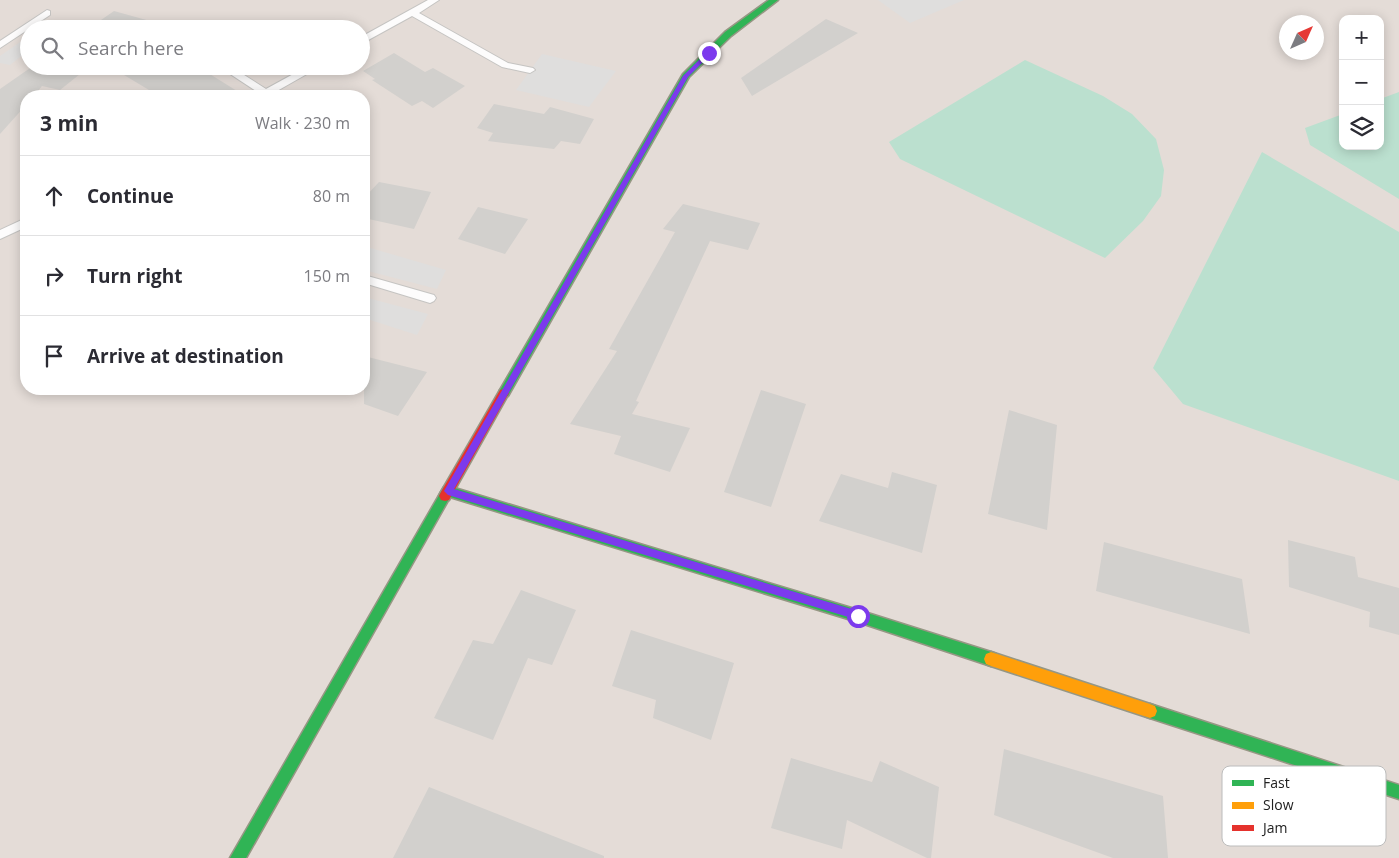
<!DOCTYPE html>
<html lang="en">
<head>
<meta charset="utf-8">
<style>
  :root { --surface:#fff; --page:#f7f7f7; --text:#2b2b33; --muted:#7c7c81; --line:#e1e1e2 }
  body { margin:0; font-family:"Open Sans",sans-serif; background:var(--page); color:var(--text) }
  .controls { position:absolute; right:15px; top:15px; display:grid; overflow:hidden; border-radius:10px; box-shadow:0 2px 12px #0003 }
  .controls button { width:45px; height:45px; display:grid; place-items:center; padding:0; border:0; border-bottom:1px solid var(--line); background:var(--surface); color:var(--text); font:25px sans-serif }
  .compass { position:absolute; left:1279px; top:15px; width:45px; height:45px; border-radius:50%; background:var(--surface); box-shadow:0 2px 12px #0003; rotate:45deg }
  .stop { position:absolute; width:15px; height:15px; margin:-11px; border:4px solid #7c3aed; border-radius:50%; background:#fff }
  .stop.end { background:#7c3aed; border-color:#fff; box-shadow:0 1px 5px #0008 }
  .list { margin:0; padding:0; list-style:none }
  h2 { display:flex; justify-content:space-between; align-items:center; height:65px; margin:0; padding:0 20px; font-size:21px }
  h2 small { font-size:16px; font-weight:400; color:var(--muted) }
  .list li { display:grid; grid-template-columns:32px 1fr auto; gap:15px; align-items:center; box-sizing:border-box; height:80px; padding:0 20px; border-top:1px solid var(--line) }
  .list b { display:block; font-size:19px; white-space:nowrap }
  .list em { font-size:16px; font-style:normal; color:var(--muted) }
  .icon { flex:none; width:28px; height:28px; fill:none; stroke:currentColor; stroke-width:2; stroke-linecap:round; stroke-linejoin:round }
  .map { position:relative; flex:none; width:1399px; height:858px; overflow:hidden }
  .search { position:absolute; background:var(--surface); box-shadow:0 2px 12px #0003; left:20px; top:20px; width:350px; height:55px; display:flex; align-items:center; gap:12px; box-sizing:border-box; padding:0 18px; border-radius:28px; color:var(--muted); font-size:19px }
  .panel { position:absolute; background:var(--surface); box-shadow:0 2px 12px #0003; left:20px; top:90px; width:350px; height:305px; border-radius:20px }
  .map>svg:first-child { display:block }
  .military { fill:#e4dcd7; fill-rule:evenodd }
  .pitch { fill:#bbe0cf }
  .parking { fill:#dfdedd }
  .building { fill:#d2d0cd }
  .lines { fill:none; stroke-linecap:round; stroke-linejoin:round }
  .lane-casing { stroke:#c5c4c2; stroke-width:2 }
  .fast-casing { stroke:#969784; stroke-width:3 }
  .slow-casing { stroke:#969784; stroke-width:3 }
  .jam-casing { stroke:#969784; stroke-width:3 }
  .lane { fill:#fdfcfc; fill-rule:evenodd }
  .fast { fill:#30b455; fill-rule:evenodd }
  .slow { fill:#ff9f0a; fill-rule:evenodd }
  .jam { fill:#e5322d; fill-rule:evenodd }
  .route { fill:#7c3aed }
  .key { fill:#fff; stroke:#bcbcbc; stroke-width:1 }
  .key-label { font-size:14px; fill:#212121 }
</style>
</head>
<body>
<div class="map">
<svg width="1399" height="858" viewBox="0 0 1399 858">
  <rect width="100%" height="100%" fill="#efedea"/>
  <path class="military" d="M 0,0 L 1399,0 L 1399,858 L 0,858 ZM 1343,19 L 1380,19 L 1380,146 L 1343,146 ZM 1286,22 L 1316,22 L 1316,52 L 1286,52 ZM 29,29 L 361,29 L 361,66 L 29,66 ZM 26,96 L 364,96 L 364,389 L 26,389 Z"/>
  <path class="pitch" d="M 1025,60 L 1103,96 L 1132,114 L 1156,139 L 1164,170 L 1161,196 L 1143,221 L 1105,258 L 900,159 L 889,142 Z
    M 1399,92 L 1399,199 L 1310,145 L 1305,128 L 1343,114 L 1343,146 L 1380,146 L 1380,99 Z
    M 1262,152 L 1399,232 L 1399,481 L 1183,404 L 1153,368 Z"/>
  <path class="parking" d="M 878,0 L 964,0 L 910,23 Z
    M 29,36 L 29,50 L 10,65 L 0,63 L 0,56 Z
    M 542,54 L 616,71 L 589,107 L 516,90 Z
    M 367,247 L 446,270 L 437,289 L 364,270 L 364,251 Z
    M 364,297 L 428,314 L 417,335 L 364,318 Z"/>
  <path class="building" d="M 114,11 L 150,21 L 139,29 L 88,29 Z
    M 826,19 L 858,33 L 752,96 L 741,78 Z
    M 394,53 L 425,72 L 433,68 L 465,86 L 433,108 L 422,101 L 412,106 L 372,80 L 375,79 L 363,71 Z
    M 33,66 L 90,66 L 60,90 L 42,86 L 34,96 L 26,96 L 26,105 L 0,134 L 0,89 Z
    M 109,66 L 197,66 L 245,96 L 159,96 Z
    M 494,104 L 544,114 L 550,107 L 594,119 L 580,144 L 561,141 L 554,149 L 488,141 L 493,133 L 477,128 Z
    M 379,182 L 431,192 L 414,229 L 364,218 L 364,198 Z
    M 683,204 L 760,223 L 748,250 L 710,241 L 636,401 L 639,402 L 632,414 L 690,428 L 670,472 L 614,454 L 621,436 L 570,424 L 617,351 L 609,349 L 675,232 L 663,229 Z
    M 478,207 L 528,219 L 505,254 L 458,239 Z
    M 364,356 L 427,372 L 398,416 L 364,404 Z
    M 761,390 L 806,404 L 771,507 L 724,492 Z
    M 1009,410 L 1057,425 L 1047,530 L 988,514 Z
    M 892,472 L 937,485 L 922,553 L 819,521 L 841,474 L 888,488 Z
    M 1288,540 L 1355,557 L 1358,577 L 1399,588 L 1399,635 L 1369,627 L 1370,612 L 1289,587 Z
    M 1104,542 L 1242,579 L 1250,634 L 1096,591 Z
    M 521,590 L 576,610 L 552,665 L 528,658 L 493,740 L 434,718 L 473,640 L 493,644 Z
    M 631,630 L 734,663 L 711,740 L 653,718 L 656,700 L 612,686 Z
    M 1004,749 L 1163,796 L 1168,858 L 1113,858 L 994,815 Z
    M 791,758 L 872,782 L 880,761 L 939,787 L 931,858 L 927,858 L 847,820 L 842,849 L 771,828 Z
    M 429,787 L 604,856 L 604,858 L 393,858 Z"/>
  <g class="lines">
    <g class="lane-casing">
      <path id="lane" d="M 428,0 L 439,0 L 419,13 L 508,63 L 533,68 L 535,70 L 530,73 L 502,67 L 412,16 L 361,44 L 361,37 Z
        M 47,10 L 50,11 L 50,15 L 0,48 L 0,41 Z
        M 218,66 L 230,66 L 266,89 L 308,66 L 321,66 L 270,95 L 255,96 L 259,93 Z
        M 26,218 L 26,227 L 0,239 L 0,230 Z
        M 364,275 L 434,295 L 436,298 L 434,301 L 430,303 L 364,283 Z"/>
    </g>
    <g class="fast-casing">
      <path id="fast" d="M 769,0 L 778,0 L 731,36 L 689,77 L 508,396 L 500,396 L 499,393 L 500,390 L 683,74 L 725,32 Z
        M 448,486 L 858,610 L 991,652 L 996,654 L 998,659 L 996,664 L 991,666 L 858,622 L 450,497 L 246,858 L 230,858 L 441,492 L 444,487 Z
        M 1150,704 L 1399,785 L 1399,799 L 1150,718 L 1145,716 L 1143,711 L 1145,706 Z"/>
    </g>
    <g class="slow-casing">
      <path id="slow" d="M 991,652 L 1150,704 L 1155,706 L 1157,711 L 1155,716 L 1150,718 L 991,666 L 986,664 L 984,659 L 986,654 Z"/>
    </g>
    <g class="jam-casing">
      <path id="jam" d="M 504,389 L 508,390 L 509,393 L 449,500 L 445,501 L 441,500 L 439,496 L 441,492 L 500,390 Z"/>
    </g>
    <use href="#lane" class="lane"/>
    <use href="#fast" class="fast"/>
    <use href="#slow" class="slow"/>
    <use href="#jam" class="jam"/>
  </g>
  <path class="route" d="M 707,52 L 712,53 L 688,77 L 454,489 L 858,611 L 862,616 L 858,620 L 448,495 L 444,491 L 683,76 Z"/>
  <rect x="1222" y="766" width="164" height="80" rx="8" class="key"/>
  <rect x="1232" y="780" width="22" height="6" fill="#30b455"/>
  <rect x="1232" y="802" width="22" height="7" fill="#ff9f0a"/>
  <rect x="1232" y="825" width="22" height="6" fill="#e5322d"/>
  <g class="key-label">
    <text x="1263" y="788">Fast</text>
    <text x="1263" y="810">Slow</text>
    <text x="1263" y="833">Jam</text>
  </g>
</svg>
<div class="controls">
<button>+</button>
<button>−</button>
<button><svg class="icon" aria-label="layers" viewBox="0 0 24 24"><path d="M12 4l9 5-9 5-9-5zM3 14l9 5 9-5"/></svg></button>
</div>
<svg class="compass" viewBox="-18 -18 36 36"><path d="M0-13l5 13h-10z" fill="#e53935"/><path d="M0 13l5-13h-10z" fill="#7c7c81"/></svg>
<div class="stop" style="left:858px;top:616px"></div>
<div class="stop end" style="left:709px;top:53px"></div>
<div class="search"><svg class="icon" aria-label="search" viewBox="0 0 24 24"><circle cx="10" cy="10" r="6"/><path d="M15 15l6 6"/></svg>Search here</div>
<section class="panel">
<h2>3 min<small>Walk · 230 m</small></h2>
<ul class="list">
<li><svg class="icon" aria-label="ahead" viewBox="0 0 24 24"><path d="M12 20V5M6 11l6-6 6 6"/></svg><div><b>Continue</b></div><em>80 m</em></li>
<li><svg class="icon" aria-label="right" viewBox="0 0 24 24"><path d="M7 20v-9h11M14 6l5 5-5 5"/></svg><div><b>Turn right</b></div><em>150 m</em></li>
<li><svg class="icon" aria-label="arrive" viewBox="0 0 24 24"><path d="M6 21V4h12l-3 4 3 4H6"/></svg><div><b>Arrive at destination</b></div></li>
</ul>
</section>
</div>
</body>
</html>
